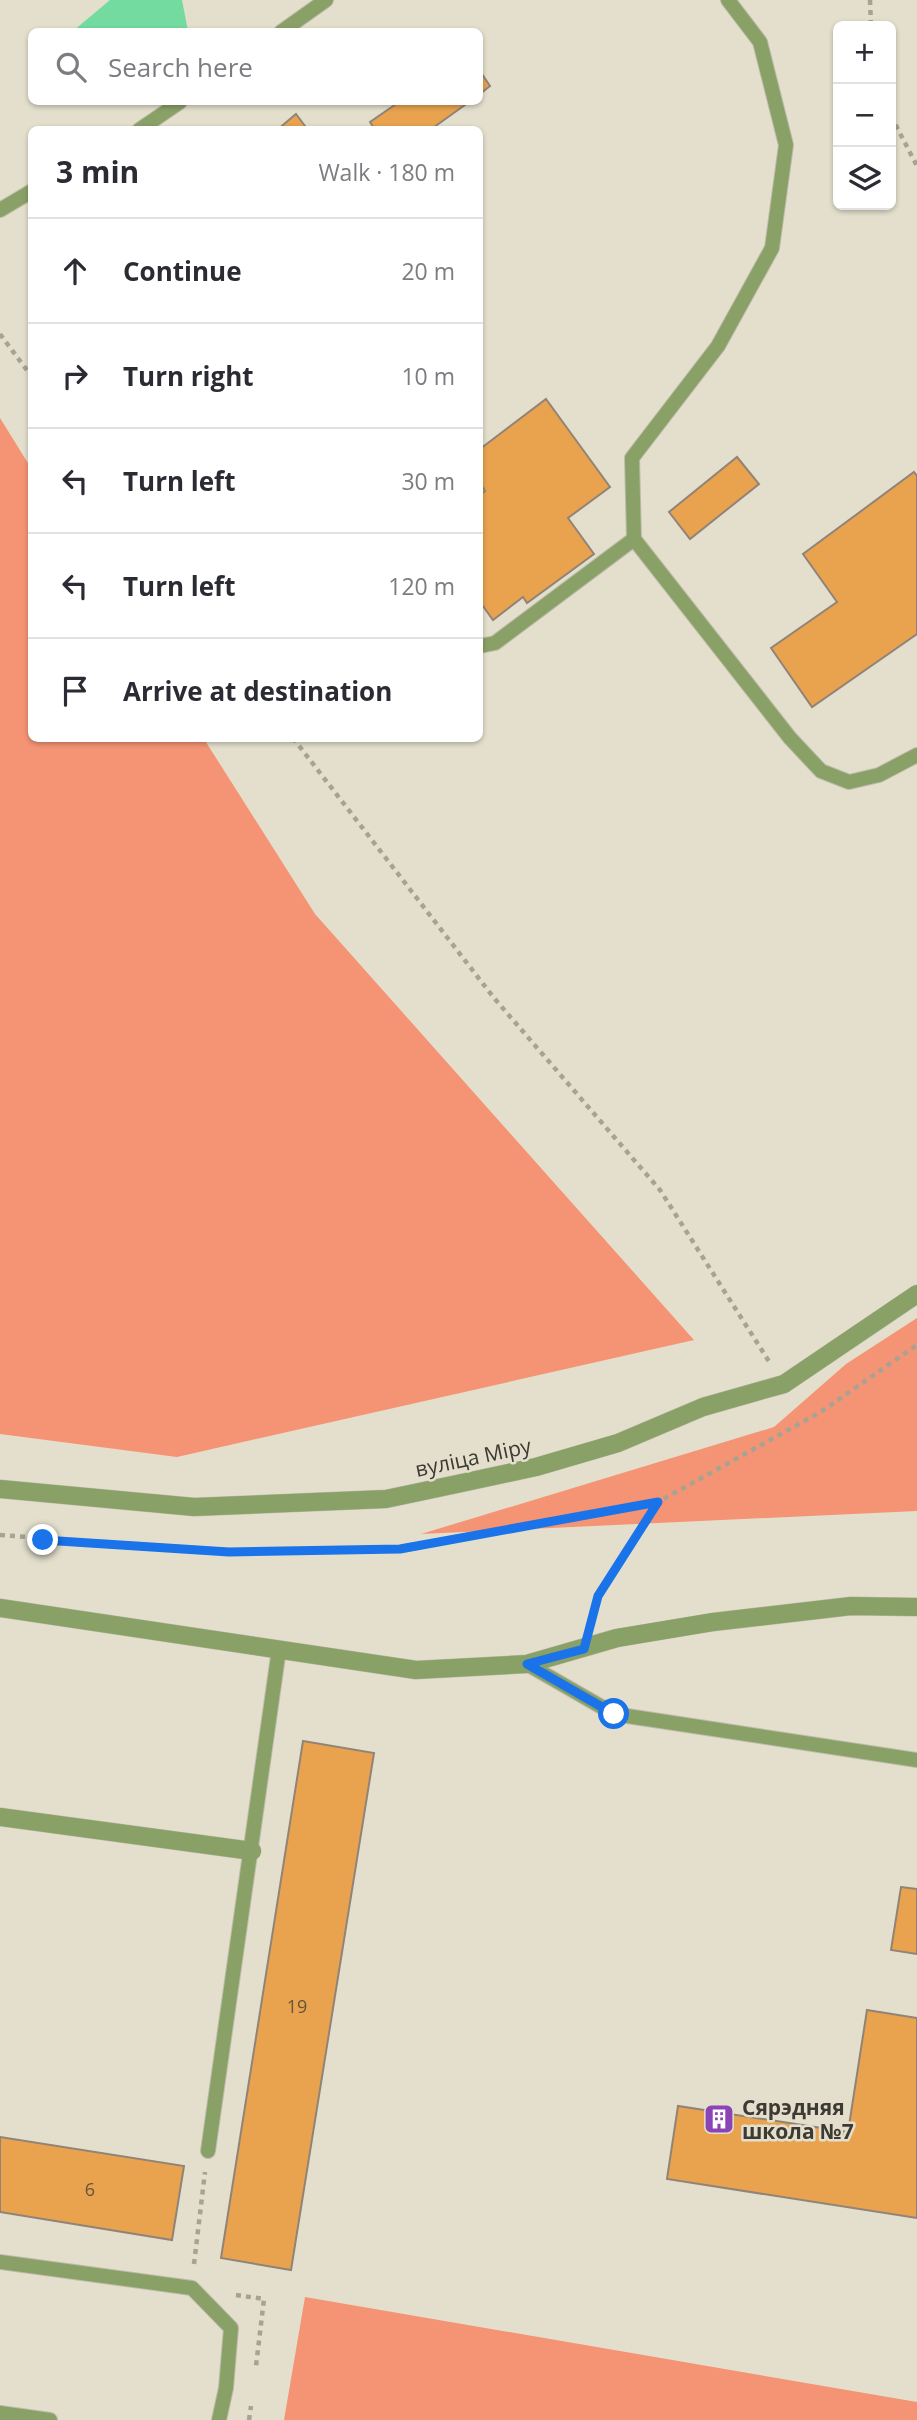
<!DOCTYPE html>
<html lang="en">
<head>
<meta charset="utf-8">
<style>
  :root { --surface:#fff; --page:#f2f2f3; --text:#2b2b33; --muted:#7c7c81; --line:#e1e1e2 }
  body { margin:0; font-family:"Open Sans",sans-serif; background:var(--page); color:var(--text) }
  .controls { position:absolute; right:21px; top:21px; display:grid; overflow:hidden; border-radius:10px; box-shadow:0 2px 5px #0004 }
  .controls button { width:63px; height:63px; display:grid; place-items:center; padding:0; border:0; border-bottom:2px solid var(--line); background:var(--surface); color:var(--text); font:35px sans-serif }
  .stop { position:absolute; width:21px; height:21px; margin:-16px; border:5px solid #1a73e8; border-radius:50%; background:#fff }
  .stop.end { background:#1a73e8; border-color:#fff; box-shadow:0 2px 7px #0008 }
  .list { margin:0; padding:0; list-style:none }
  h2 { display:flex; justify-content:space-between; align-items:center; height:91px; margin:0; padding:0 28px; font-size:30px }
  h2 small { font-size:23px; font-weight:400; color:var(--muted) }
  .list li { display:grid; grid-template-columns:46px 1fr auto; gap:21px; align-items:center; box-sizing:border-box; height:105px; padding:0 28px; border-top:2px solid var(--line) }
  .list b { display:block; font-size:26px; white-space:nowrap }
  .list em { font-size:23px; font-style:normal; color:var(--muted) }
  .icon { flex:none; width:38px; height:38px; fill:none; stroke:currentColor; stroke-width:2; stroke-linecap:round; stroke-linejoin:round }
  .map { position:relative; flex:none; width:917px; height:2420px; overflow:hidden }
  .search { position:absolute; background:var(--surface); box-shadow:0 2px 5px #0004; left:28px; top:28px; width:455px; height:77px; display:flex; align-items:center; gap:18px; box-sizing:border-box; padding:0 24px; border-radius:10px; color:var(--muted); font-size:26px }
  .panel { position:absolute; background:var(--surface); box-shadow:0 2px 5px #0004; left:28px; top:126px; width:455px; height:616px; border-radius:10px }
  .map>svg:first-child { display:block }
  .green { fill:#f49474 }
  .water { fill:#74dba0 }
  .building { fill:#e9a34f; stroke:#918477; stroke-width:2 }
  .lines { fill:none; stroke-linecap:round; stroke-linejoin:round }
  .service-casing { stroke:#bebbaa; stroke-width:16 }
  .pedestrian-casing { stroke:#bebbaa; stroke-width:19 }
  .minor-casing { stroke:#bebbaa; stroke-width:19 }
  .tertiary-casing { stroke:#bebbaa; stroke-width:19 }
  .path { stroke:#a6a395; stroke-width:4.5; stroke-dasharray:5 5; stroke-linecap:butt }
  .service { stroke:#89a167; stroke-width:14 }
  .pedestrian { stroke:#89a167; stroke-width:18 }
  .minor { stroke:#89a167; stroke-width:18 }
  .tertiary { stroke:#89a167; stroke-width:18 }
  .route { stroke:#1a73e8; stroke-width:9 }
  .labels { text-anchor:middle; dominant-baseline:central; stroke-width:5; stroke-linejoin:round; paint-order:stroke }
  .number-label { font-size:18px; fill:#67543a }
  .street-label { font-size:21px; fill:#3c3a33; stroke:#e3dfcc }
  .poi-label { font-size:21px; font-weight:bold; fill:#3c3a33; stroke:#e3dfcc; text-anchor:start }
</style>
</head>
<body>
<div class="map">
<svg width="917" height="2420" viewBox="0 0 917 2420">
  <rect width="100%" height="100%" fill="#e3dfcc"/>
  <path class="green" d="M 0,418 L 31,468 L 32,738 L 204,739 L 315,914 L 694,1340 L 177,1457 L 0,1434 Z
    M 917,1318 L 917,1511 L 421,1534 L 774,1427 L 846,1364 Z
    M 305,2297 L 917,2402 L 917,2420 L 284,2420 Z"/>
  <path class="water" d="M 110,0 L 182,0 L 188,31 L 73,31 Z"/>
  <path class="building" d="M 480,71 L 490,86 L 480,94 Z
    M 399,102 L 469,102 L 430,130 L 375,130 L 370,122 Z
    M 296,114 L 308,130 L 277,130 Z
    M 546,399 L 610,487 L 568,518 L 594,554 L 527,603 L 523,597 L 493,620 L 480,602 L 480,495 L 485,491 L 480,483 L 480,449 Z
    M 737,457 L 759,484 L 690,539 L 669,512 Z
    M 914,472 L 917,476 L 917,634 L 812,707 L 771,648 L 837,602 L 803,554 Z
    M 303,1741 L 374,1753 L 291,2270 L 221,2258 Z
    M 901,1887 L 917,1889 L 917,1954 L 891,1950 Z
    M 867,2010 L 917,2018 L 917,2218 L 667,2179 L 678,2106 L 848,2132 Z
    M 0,2137 L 184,2166 L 172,2240 L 0,2212 Z"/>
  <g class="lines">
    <g class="service-casing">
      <path id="service" d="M 281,32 L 326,0
        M 139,130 L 180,102
        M 0,210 L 32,191
        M 634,539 L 632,458 L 718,346 L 772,248 L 786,145 L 760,42 L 728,0
        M 480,646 L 495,643 L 634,539 L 790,738 L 821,771 L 849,782 L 879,775 L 917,755
        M 527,1664 L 614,1714 L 917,1760
        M 208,2151 L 279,1649
        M 0,2262 L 192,2288 L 231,2328 L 226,2388 L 219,2420
        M 0,2413 L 50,2420"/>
    </g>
    <g class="pedestrian-casing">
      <path id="pedestrian" d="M 0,1817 L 252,1851"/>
    </g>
    <g class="minor-casing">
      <path id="minor" d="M 0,1608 L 416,1670 L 527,1664 L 617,1638 L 713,1622 L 851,1606 L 917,1607"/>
    </g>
    <g class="tertiary-casing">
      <path id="tertiary" d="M 0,1489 L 194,1507 L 386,1499 L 457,1484 L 536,1467 L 618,1443 L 703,1407 L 784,1384 L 917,1294"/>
    </g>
    <path class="path" d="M 870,0 L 871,26
      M 891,116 L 917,166
      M 0,334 L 32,377
      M 293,738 L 494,998 L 660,1190 L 770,1363
      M 0,1535 L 229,1552 L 400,1549 L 658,1502
      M 592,1617 L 598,1596 L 658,1502 L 819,1413 L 917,1345
      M 194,2264 L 205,2172
      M 236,2295 L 264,2299 L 256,2366
      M 249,2420 L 251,2406"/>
    <use href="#service" class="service"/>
    <use href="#pedestrian" class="pedestrian"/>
    <use href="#minor" class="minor"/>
    <use href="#tertiary" class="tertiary"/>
  </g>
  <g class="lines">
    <path class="route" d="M 43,1540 L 229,1552 L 400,1549 L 658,1502 L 598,1596 L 584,1649 L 527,1664 L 614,1714"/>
  </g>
  <defs>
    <g id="building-square" transform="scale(1.575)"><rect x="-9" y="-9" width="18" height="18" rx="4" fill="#8c43b5" stroke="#e3dfcc"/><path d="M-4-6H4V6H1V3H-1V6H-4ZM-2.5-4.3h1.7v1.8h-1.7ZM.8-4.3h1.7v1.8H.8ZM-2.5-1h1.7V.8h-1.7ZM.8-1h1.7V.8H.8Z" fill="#fff"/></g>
  </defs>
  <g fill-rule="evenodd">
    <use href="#building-square" x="719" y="2119"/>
  </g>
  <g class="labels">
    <g class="number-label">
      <text x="297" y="2006">19</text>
      <text x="90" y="2189">6</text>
    </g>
    <g class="street-label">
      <text transform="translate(473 1457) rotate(-12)">вуліца Міру</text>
    </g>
    <g class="poi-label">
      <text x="742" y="2107">Сярэдняя<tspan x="742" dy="24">школа №7</tspan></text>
    </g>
  </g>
</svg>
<div class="controls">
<button>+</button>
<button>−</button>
<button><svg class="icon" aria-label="layers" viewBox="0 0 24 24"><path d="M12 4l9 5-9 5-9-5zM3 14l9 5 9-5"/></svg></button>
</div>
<div class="stop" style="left:614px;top:1714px"></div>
<div class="stop end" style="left:43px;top:1540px"></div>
<div class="search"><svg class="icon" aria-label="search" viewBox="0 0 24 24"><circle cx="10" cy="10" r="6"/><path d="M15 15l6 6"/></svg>Search here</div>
<section class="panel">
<h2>3 min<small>Walk · 180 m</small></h2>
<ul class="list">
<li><svg class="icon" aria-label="ahead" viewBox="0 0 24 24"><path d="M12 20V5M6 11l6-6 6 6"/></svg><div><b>Continue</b></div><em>20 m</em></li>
<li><svg class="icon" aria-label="right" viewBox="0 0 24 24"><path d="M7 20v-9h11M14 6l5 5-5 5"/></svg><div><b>Turn right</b></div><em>10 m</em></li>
<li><svg class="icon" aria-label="left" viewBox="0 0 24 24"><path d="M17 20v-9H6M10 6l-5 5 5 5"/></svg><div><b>Turn left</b></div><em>30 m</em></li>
<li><svg class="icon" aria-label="left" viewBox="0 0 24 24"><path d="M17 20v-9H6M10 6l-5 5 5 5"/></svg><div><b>Turn left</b></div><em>120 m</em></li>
<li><svg class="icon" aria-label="arrive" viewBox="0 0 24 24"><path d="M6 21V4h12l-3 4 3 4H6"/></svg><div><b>Arrive at destination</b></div></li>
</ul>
</section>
</div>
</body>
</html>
